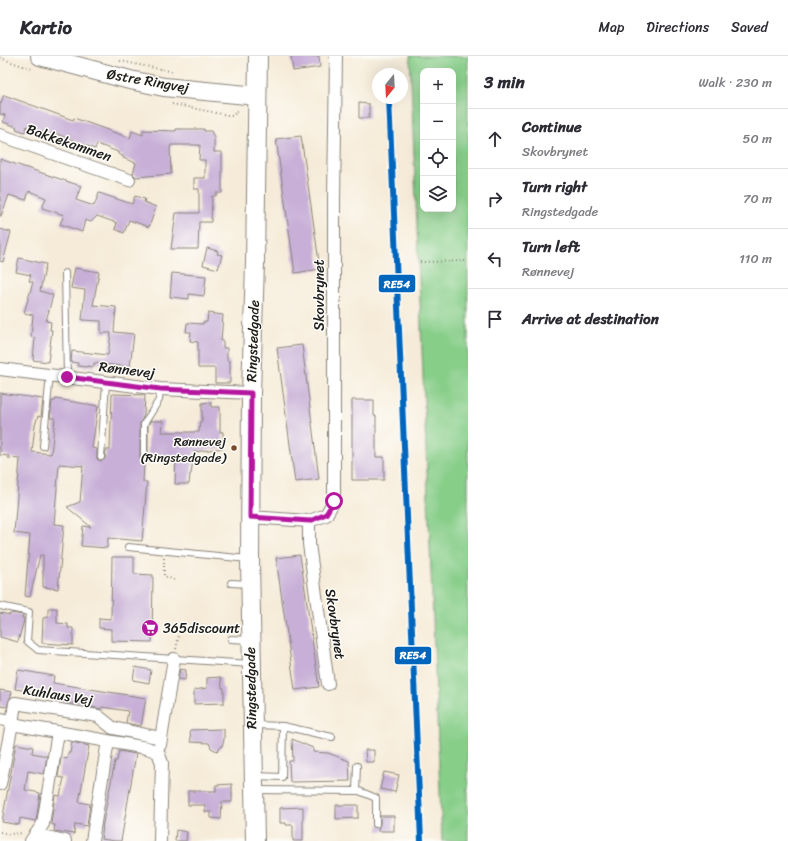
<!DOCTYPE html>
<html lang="en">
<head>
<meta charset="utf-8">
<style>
  :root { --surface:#fff; --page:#f7f7f7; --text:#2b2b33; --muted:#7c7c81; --line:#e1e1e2 }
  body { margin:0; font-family:Sriracha,sans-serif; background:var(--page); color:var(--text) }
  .controls { position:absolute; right:12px; top:12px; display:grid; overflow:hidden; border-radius:8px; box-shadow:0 4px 16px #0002 }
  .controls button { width:36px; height:36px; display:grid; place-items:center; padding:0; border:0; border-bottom:1px solid var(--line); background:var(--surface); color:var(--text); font:20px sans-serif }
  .compass { position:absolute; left:372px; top:12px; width:36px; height:36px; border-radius:50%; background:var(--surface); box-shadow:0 4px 16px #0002; rotate:198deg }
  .stop { position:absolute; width:12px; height:12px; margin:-9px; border:3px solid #b5179e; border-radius:50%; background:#fff }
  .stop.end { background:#b5179e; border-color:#fff; box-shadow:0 1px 4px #0008 }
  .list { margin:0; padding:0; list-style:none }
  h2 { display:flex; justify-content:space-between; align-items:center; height:52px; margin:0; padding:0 16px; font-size:17px }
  h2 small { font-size:13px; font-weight:400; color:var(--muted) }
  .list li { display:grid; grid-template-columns:26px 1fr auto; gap:12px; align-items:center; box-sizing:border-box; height:60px; padding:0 16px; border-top:1px solid var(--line) }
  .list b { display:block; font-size:15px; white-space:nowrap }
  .list p { margin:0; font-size:13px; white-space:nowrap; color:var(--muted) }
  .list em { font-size:13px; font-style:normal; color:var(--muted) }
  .icon { flex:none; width:22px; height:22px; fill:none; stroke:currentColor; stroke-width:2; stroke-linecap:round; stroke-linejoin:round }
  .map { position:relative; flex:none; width:468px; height:785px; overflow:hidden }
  header { display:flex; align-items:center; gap:24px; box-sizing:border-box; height:56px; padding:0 20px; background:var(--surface); border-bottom:1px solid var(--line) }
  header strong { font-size:19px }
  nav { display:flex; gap:22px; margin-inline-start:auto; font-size:14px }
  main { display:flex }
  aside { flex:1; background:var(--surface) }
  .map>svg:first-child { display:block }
  .green { fill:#87ce89; stroke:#527552; fill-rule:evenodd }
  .building { fill:#c7afd7 }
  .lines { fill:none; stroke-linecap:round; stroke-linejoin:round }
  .lane-casing { stroke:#89847a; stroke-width:8 }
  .street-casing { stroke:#89847a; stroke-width:14 }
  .secondary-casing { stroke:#89847a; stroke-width:20 }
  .path { stroke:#89847a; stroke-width:2; stroke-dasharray:1 3; stroke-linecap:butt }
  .lane { stroke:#fff; stroke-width:6 }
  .street { stroke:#fff; stroke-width:12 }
  .secondary { stroke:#fff; stroke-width:18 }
  .rail-1-casing { stroke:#fdfcf7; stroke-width:9 }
  .rail-1 { stroke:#0065bd; stroke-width:6 }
  .route { stroke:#b5179e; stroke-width:5 }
  .bus-dot { fill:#7a4b2a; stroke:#fdfcf7; stroke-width:1.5 }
  .labels { text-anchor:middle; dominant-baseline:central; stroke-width:3; stroke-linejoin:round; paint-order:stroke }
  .bus-label { font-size:13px; fill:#1c1c1c; stroke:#fdfcf7; text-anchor:end }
  .street-label { font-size:14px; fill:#1c1c1c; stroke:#fdfcf7 }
  .poi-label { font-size:14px; fill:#1c1c1c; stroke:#fdfcf7; text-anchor:start }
  .line-badge { stroke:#fdfcf7; stroke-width:1.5 }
  .badge-label { font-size:11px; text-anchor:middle; font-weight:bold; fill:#fff }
</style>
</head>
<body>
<header>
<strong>Kartio</strong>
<nav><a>Map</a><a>Directions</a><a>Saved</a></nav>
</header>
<main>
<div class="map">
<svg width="468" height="785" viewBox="0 0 468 785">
  <rect width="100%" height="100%" fill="#fdfcf7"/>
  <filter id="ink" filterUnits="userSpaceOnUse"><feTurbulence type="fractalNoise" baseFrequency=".025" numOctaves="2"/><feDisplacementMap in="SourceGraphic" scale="8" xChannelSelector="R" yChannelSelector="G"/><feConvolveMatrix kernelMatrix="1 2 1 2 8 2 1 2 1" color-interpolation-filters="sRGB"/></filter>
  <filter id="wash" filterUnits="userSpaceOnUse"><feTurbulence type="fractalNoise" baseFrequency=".012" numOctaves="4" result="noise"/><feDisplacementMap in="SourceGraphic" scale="16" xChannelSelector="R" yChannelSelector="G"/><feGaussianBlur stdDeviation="0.9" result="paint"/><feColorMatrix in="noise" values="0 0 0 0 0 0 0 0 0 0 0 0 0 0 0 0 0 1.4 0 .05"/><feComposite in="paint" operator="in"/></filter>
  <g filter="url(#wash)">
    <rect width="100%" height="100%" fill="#f6ebd8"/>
    <path class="green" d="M 410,0 L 468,0 L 468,733 L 466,734 L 468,735 L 468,785 L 442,785 ZM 423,15 L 453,15 L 453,153 L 423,153 Z"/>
    <g id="blocks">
      <path class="building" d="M 291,0 L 319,0 L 320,11 L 293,15 Z
        M 4,39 L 73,64 L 74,62 L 130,82 L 132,75 L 143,79 L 143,74 L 176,75 L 176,73 L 204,73 L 204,75 L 211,75 L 214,81 L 214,96 L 222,96 L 222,137 L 216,137 L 216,140 L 212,140 L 211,166 L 199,166 L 198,193 L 171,193 L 176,157 L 199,157 L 199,133 L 194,133 L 194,122 L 205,122 L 205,104 L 199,104 L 200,89 L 171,89 L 170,92 L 171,118 L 136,121 L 133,118 L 136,107 L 123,102 L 123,100 L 118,98 L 118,96 L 97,88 L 95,93 L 54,77 L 53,80 L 27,70 L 25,76 L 16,73 L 17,71 L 3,66 L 5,59 L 0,58 L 0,49 Z
        M 359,47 L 369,48 L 369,62 L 359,62 Z
        M 301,80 L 320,213 L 295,217 L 276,83 Z
        M 0,103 L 81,130 L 76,144 L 94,150 L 99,137 L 132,148 L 135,140 L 145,143 L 144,146 L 156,151 L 149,171 L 129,164 L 124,177 L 115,173 L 117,167 L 97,160 L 91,166 L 85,164 L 82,176 L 60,168 L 64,159 L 42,152 L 46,142 L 29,135 L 26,144 L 9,139 L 1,160 L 0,160 Z
        M 0,173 L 11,176 L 3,206 L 0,205 Z
        M 207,192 L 218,195 L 217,198 L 222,199 L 218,213 L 203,209 Z
        M 19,202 L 46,208 L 40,235 L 53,239 L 46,265 L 51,266 L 50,274 L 52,274 L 48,306 L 33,304 L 35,282 L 31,281 L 33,259 L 24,257 L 33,226 L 29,225 L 31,219 L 16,216 Z
        M 75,212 L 99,216 L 93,249 L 116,251 L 114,276 L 134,278 L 130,311 L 94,307 L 94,311 L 87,310 L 87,311 L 78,310 L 78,307 L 71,306 L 72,295 L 108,299 L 111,277 L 101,277 L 101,265 L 82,264 L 85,234 L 71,232 Z
        M 172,217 L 206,220 L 204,240 L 189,238 L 189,243 L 170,241 Z
        M 208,257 L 223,259 L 221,285 L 223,285 L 223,292 L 227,292 L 227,305 L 230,305 L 230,327 L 215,327 L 215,312 L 198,312 L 198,286 L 190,285 L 191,276 L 186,276 L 187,267 L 203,268 L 203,266 L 207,266 Z
        M 302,289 L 319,423 L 295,426 L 277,292 Z
        M 0,337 L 43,343 L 41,361 L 38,360 L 35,369 L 32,396 L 51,398 L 55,362 L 50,362 L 52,345 L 55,345 L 56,343 L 98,350 L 92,392 L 97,393 L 97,403 L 101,405 L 105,403 L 106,394 L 110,394 L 112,338 L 145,339 L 144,359 L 140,368 L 140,402 L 144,406 L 143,426 L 147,426 L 142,485 L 108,482 L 107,492 L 81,490 L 83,470 L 91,471 L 67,451 L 80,446 L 83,410 L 59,408 L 54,468 L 64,469 L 58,533 L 43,531 L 43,499 L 40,499 L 30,541 L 25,540 L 30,479 L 14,477 L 20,403 L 8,402 L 9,400 L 0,399 Z
        M 352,344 L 374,344 L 374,360 L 376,360 L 376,401 L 384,401 L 384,424 L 352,424 Z
        M 211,346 L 211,351 L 220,351 L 220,376 L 223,376 L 223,392 L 194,396 L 191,418 L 190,418 L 189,428 L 175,428 L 176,402 L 148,401 L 148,369 L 151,365 L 163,365 L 162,376 L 199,376 L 200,365 L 202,365 L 202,347 Z
        M 300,499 L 319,631 L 295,634 L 276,502 Z
        M 112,501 L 134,501 L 134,518 L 153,519 L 152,586 L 111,585 L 111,573 L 99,572 L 99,562 L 111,563 Z
        M 48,552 L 57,552 L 57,567 L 68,568 L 68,572 L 73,572 L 73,589 L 42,587 L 43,562 L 48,561 Z
        M 0,557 L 10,559 L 11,557 L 23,559 L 22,562 L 24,562 L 24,564 L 18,586 L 0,581 Z
        M 135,611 L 151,614 L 149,627 L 133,624 Z
        M 180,613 L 186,614 L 185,624 L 178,623 Z
        M 18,614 L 54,620 L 53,627 L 146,642 L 141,670 L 126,667 L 128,655 L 102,651 L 101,653 L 92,651 L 92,650 L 73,646 L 73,648 L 64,647 L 64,645 L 48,642 L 49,638 L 15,633 Z
        M 221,621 L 222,632 L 224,632 L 224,647 L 194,648 L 194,634 L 207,632 L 207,622 Z
        M 0,634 L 12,636 L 7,651 L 0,650 Z
        M 224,673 L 224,684 L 222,690 L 217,695 L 211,692 L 209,687 L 191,686 L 190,674 Z
        M 292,683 L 313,692 L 313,696 L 328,697 L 349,705 L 350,725 L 290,726 L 289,705 L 293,705 Z
        M 72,686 L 89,690 L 79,746 L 90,748 L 87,770 L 75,768 L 74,778 L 54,775 L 55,769 L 51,768 L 55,739 L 60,740 L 64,722 L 58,721 L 61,702 L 67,703 L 68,697 L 70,697 Z
        M 16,688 L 33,691 L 32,697 L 47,700 L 44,718 L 28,715 L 25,734 L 40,737 L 36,765 L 20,762 L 19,769 L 2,766 Z
        M 365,694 L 374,694 L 374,706 L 366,706 Z
        M 119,695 L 136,698 L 121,785 L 115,785 L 101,783 L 103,772 L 102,772 L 115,705 L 117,705 Z
        M 384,716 L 399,719 L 395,736 L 380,733 Z
        M 232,728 L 232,746 L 222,746 L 221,763 L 211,762 L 211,756 L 205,756 L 205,749 L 188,749 L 188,735 L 216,735 L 216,729 Z
        M 336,749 L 358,749 L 358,762 L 336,763 Z
        M 303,751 L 303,785 L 293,785 L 293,769 L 286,769 L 286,767 L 280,767 L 280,752 Z
        M 380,760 L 394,760 L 394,775 L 378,775 L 378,772 L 380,768 Z
        M 176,774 L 187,776 L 186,785 L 175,785 Z"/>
    </g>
  </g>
  <g filter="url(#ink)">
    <use href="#blocks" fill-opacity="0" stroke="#89847a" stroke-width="1"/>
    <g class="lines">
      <g class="lane-casing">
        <path id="lane" d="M 65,217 L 67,321
          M 43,390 L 50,319
          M 101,401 L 106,326
          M 144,402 L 144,368 L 159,344 L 160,333
          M 128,491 L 248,503
          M 231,527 L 249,528
          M 0,550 L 29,556 L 27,585 L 38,594 L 251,608
          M 231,583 L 249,584
          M 255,669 L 283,670 L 332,681
          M 255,720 L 282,721 L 283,670
          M 255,734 L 359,735 L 376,742 L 376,768
          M 356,735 L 357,710"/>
      </g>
      <g class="street-casing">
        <path id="street" d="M 0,79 L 129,124
          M 0,313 L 160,333 L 251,337
          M 250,461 L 309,465 L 326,459 L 334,445 L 334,143 L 336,0
          M 309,465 L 309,488 L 328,628
          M 0,663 L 12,665
          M 12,668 L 147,692 L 158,696 L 162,707 L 160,785
          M 160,689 L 174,603
          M 0,728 L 12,668 L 15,647 L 98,660 L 113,672 L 161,682
          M 36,779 L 65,785
          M 31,785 L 43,768 L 58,676
          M 92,785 L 108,685"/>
      </g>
      <g class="secondary-casing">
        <path id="secondary" d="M 40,0 L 130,24 L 164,31 L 257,40
          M 255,785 L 250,504 L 251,337 L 255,207 L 258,0"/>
      </g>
      <path class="path" d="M 0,2 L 32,13
        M 120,5 L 174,16
        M 172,48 L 232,60 L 240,53
        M 420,206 L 468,205
        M 164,502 L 164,520 L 174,524
        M 176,593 L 179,580
        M 0,776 L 9,778 L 23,777"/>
      <use href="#lane" class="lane"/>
      <use href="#street" class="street"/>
      <use href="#secondary" class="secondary"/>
      <g class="rail-1-casing">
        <path id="rail-1" d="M 389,42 L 421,785"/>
      </g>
      <use href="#rail-1" class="rail-1"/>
    </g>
  </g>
  <g class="lines" filter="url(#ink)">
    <path class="route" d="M 67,321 L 160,333 L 251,337 L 250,461 L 310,465 L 326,458 L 334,445"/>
  </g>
  <defs>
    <g id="supermarket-disc" transform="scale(0.9)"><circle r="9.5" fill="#b5179e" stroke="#fdfcf7"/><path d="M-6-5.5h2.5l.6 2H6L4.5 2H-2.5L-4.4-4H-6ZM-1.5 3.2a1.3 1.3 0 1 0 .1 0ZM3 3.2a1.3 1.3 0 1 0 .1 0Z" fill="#fff"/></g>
  </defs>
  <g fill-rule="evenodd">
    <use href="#supermarket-disc" x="150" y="572"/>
  </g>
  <circle class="bus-dot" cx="234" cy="392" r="3.5"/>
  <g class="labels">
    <g class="bus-label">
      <text x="226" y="385">Rønnevej<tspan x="226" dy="16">(Ringstedgade)</tspan></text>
    </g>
    <g class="street-label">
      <text transform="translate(148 25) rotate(10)">Østre Ringvej</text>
      <text transform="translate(69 87) rotate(19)">Bakkekammen</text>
      <text transform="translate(319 239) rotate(-90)">Skovbrynet</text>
      <text transform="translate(253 285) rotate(-88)">Ringstedgade</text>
      <text transform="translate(127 314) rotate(7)">Rønnevej</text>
      <text transform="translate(335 568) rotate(82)">Skovbrynet</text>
      <text transform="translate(251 632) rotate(-91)">Ringstedgade</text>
      <text transform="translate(58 639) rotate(9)">Kuhlaus Vej</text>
    </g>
    <g class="poi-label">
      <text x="163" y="572">365discount</text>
    </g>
  </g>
  <g class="line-badge">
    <rect x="378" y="218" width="38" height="19" rx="4" fill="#0065bd"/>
    <rect x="394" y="590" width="38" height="19" rx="4" fill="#0065bd"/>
  </g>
  <g class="badge-label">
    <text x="397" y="232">RE54</text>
    <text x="413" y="603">RE54</text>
  </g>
</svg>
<div class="controls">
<button>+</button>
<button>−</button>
<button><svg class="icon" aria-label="locate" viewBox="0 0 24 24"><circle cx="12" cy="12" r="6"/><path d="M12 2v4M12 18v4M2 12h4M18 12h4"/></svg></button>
<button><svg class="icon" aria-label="layers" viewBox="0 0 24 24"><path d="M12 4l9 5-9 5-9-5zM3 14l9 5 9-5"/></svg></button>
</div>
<svg class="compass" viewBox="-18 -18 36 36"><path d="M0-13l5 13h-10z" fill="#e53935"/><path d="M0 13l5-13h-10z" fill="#7c7c81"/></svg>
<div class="stop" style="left:334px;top:445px"></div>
<div class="stop end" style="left:67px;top:321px"></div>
</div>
<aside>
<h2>3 min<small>Walk · 230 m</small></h2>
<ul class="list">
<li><svg class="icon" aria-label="ahead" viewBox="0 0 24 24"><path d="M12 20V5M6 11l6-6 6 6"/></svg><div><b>Continue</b><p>Skovbrynet</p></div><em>50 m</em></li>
<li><svg class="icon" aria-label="right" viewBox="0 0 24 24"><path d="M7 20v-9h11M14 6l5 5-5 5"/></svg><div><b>Turn right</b><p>Ringstedgade</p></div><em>70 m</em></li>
<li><svg class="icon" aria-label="left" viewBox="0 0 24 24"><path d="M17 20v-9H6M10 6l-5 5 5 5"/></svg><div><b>Turn left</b><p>Rønnevej</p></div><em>110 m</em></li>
<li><svg class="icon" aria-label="arrive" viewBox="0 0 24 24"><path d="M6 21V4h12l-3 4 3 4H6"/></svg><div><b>Arrive at destination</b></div></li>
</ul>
</aside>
</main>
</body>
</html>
